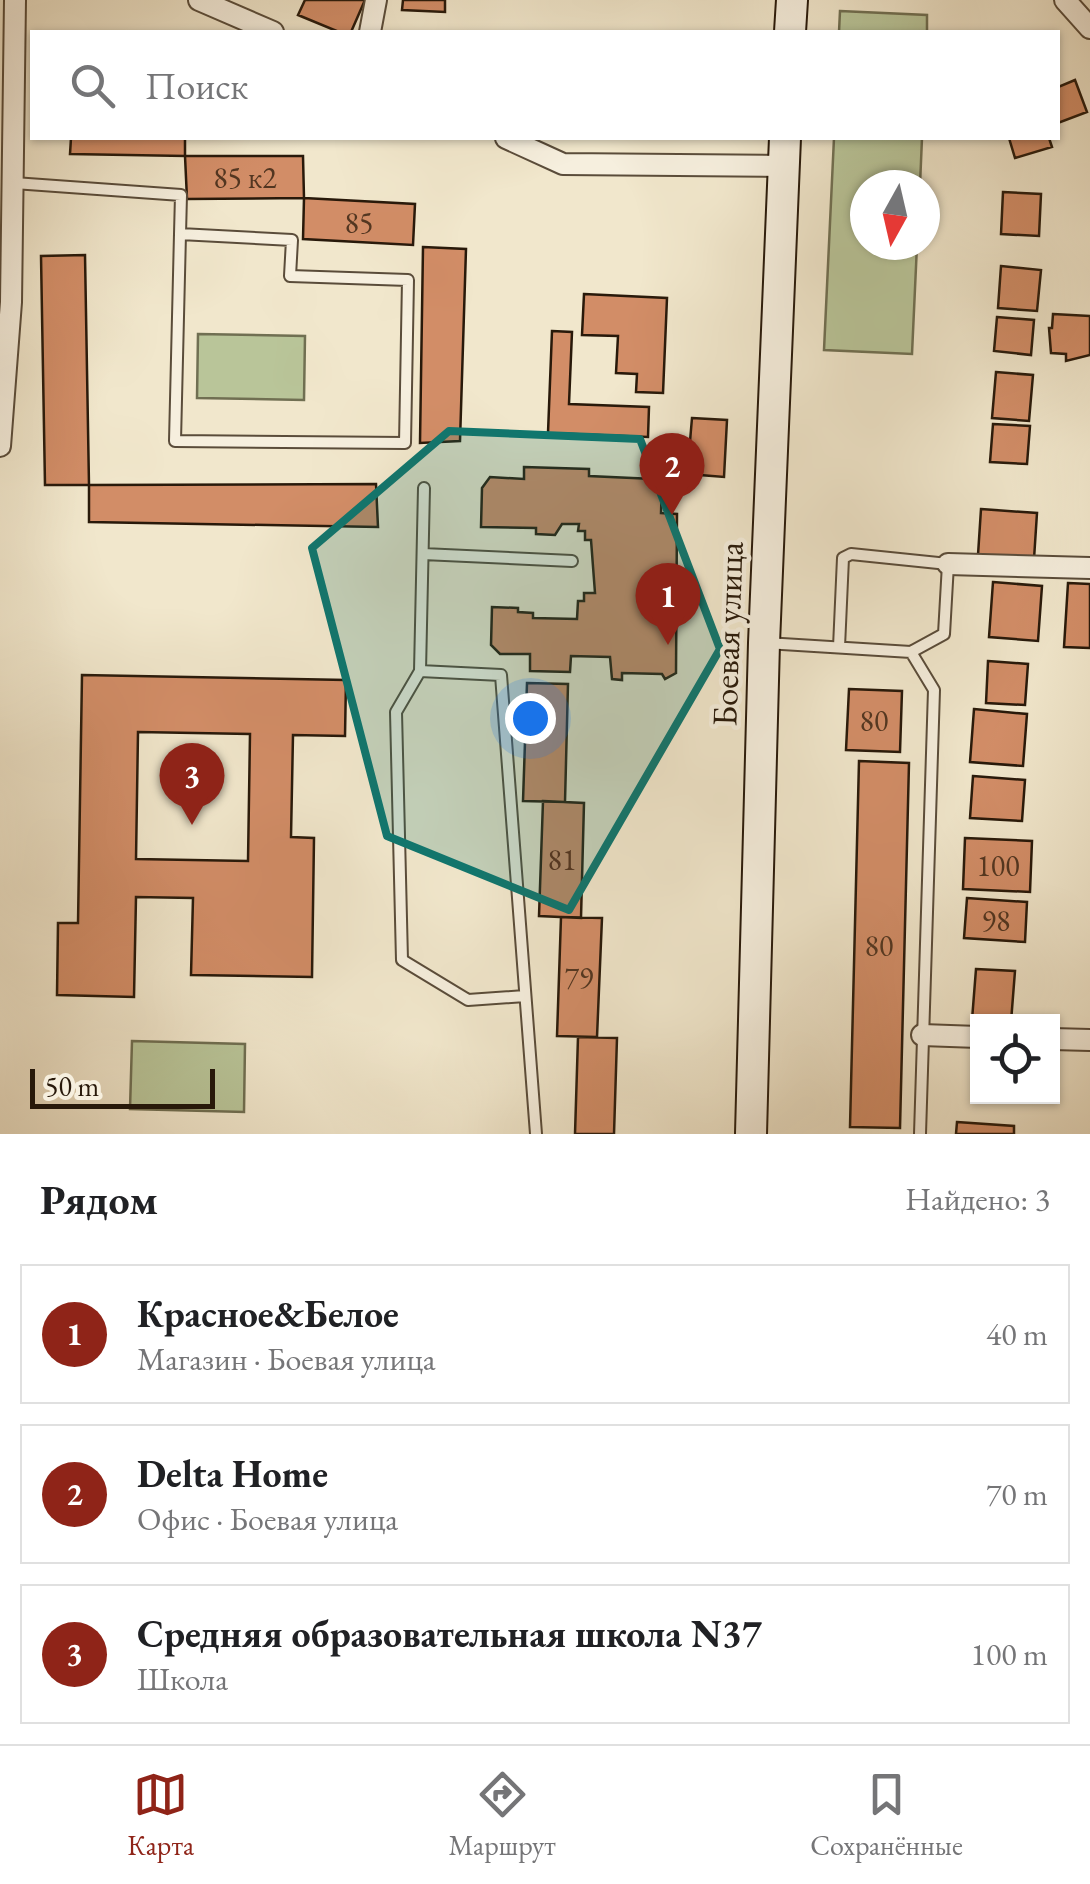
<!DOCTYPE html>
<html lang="ru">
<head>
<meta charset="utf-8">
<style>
  :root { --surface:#fff; --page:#f2f2f2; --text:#202124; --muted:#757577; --line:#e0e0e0; --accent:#8f2418 }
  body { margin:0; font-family:"EB Garamond",serif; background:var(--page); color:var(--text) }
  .controls { position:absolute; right:30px; bottom:30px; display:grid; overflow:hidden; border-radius:0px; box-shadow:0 2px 8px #0004 }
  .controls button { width:90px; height:90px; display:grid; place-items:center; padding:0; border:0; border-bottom:2px solid var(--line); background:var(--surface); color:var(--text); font:50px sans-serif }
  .compass { position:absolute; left:850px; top:170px; width:90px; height:90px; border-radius:50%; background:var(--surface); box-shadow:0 2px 8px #0004; rotate:188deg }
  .scale { position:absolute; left:30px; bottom:25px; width:185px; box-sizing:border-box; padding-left:10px; border:5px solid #28190a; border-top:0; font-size:28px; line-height:35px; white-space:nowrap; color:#28190a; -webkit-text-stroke:8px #f6efde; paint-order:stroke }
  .you { position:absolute; left:530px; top:718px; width:35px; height:35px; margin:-25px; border:8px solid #fff; border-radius:50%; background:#1a73e8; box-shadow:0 0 0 15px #1a73e833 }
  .badge { display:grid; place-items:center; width:65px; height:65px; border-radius:50%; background:var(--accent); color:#fff; font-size:32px; font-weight:700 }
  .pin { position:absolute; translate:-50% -82px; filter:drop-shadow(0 2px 5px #0008) }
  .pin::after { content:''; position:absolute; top:52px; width:35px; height:30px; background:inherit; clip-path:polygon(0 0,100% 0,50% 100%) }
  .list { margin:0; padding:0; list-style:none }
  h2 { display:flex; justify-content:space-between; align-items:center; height:130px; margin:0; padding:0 40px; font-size:42px }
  h2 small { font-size:32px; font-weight:400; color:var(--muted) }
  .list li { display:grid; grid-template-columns:65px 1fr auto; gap:30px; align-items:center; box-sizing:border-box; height:140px; margin:0 20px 20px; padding:0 20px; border:2px solid var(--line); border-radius:0px }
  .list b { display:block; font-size:38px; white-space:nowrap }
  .list p { margin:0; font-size:32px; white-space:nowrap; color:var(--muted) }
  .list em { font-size:32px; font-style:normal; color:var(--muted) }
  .icon { flex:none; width:55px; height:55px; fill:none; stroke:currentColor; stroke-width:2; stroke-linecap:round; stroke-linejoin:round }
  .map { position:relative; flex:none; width:1090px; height:1134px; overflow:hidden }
  .search { position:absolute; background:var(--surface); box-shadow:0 2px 8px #0004; left:30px; right:30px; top:30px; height:110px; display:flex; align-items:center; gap:25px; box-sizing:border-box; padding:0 35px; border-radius:0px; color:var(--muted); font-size:38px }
  .sheet { height:610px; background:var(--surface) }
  nav { display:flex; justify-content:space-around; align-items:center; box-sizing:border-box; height:140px; border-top:2px solid var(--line); background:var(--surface); font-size:28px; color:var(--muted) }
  nav a { display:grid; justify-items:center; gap:5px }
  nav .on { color:var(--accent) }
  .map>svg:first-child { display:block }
  .green { fill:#b9c599; stroke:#706f52; stroke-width:2.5 }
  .building { fill:#d28d67; stroke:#28190a; stroke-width:2.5; fill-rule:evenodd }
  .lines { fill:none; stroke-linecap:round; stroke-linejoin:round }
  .service-casing { stroke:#5a4c3a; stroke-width:14 }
  .minor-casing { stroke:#5a4c3a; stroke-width:24 }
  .secondary-casing { stroke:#28190a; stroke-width:34 }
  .service { stroke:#f6efde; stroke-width:10 }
  .minor { stroke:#f6efde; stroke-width:20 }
  .secondary { stroke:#f6efde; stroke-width:30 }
  .marked { fill:#0f766e; fill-opacity:0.2; stroke:#0f766e; stroke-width:8; stroke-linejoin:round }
  .labels { text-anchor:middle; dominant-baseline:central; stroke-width:9; stroke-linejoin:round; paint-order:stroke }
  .number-label { font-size:30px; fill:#523621 }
  .street-label { font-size:35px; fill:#28190a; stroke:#f6efde }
</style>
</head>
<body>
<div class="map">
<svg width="1090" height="1134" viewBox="0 0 1090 1134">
  <rect width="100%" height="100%" fill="#f1e7cc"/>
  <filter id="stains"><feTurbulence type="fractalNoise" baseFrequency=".002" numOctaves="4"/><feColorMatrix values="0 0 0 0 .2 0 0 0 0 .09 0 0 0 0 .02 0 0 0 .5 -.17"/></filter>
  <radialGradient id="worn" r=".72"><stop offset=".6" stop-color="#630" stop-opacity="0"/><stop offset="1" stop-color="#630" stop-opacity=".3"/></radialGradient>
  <path class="green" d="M 840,11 L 927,15 L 927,32 L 839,32 Z
    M 834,138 L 922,138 L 920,185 L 865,185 L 865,245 L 917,245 L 912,354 L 824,350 Z
    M 198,334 L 305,336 L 304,400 L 197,398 Z
    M 132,1041 L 245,1044 L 244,1112 L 130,1109 Z"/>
  <path class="building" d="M 305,0 L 365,0 L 351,32 L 339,32 L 298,15 Z
    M 403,0 L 445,0 L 445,12 L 402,10 Z
    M 1075,80 L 1087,112 L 1058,123 L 1058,87 Z
    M 71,138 L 185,138 L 185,156 L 70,154 Z
    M 1009,138 L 1049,138 L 1052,147 L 1015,158 Z
    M 185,156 L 303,156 L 304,198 L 187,199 Z
    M 1003,192 L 1041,194 L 1039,236 L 1001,234 Z
    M 304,198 L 415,204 L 413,245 L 303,239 Z
    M 423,247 L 466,249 L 460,441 L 420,443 Z
    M 85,255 L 89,485 L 45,485 L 41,256 Z
    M 1001,266 L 1041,270 L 1037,311 L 998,308 Z
    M 584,294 L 667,298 L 663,393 L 636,392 L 637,374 L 616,373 L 618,336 L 582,335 Z
    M 1053,314 L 1090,316 L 1090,355 L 1066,361 L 1066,354 L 1051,353 L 1049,328 L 1052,328 Z
    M 997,317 L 1034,320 L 1031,355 L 994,351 Z
    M 552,331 L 572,332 L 569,404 L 649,407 L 648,437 L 548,433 Z
    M 996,372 L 1033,375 L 1029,421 L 992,418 Z
    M 692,418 L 727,420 L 724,477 L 700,475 L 689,453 Z
    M 993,424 L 1030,426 L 1027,464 L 990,462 Z
    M 524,467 L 589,469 L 589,476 L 654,479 L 658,474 L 666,481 L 662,485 L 661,513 L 677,514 L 676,673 L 665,679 L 662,674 L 622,673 L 622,680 L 612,679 L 610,657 L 571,656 L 570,672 L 530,671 L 530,654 L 500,654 L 491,645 L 492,607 L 518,608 L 518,612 L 533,613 L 533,618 L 577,619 L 578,601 L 584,601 L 584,593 L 595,593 L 591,540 L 585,540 L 585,531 L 578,531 L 579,524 L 562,524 L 555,535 L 536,534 L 536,528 L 481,527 L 482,488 L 490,477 L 524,479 Z
    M 376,484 L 378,527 L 89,522 L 89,485 Z
    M 981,509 L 1037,513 L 1034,559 L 978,555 Z
    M 993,582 L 1042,586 L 1038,641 L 989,637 Z
    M 1068,583 L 1090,584 L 1090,648 L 1064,647 Z
    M 988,661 L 1028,664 L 1025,705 L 986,703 Z
    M 82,675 L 346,680 L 345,736 L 293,735 L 291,837 L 314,838 L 312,977 L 191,975 L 193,898 L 136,897 L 134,997 L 57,995 L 58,923 L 78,923 ZM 138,732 L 250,734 L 248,861 L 136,859 Z
    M 527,683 L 568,684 L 565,802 L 523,801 Z
    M 849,689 L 902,691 L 900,752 L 846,750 Z
    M 974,709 L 1027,714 L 1023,766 L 970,762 Z
    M 859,761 L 909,763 L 900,1128 L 850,1127 Z
    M 973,776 L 1025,780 L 1022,821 L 970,818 Z
    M 543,801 L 584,803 L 581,918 L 539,916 Z
    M 965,838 L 1032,841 L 1030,892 L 963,889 Z
    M 967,898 L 1027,902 L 1025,942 L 964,938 Z
    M 561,917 L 602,918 L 597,1037 L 557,1036 Z
    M 976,969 L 1015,971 L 1011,1022 L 972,1020 Z
    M 578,1037 L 617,1038 L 614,1134 L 575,1134 Z
    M 957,1122 L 1014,1126 L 1014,1134 L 956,1134 Z"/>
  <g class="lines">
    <g class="service-casing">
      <path id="service" d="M 14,183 L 181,195 L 180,234 L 292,240 L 290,276 L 408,280 L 405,443 L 175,441 L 180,234
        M 424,488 L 420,671 L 501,675 L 536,1134
        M 423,554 L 572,561
        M 766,643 L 911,652 L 934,690 L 920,1134
        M 839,647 L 843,558 L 851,554 L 948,564 L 944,634 L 911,652
        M 420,671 L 396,712 L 402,960 L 468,1000 L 525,996"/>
    </g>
    <g class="minor-casing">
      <path id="minor" d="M 199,0 L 273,32
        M 1065,0 L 1090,28
        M 370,32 L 376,0
        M 506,138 L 563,164 L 784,166
        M 0,446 L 11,302 L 15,0
        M 948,564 L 1090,568
        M 922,1035 L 978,1037
        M 1052,1039 L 1090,1040"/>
    </g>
    <g class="secondary-casing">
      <path id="secondary" d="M 790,32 L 792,0
        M 751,1134 L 764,643 L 785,138"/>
    </g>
    <use href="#service" class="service"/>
    <use href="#minor" class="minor"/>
    <use href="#secondary" class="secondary"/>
  </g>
  <path class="marked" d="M 449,431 L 640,439 L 720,649 L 569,910 L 387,836 L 312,548 Z"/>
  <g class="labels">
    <g class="number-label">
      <text x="245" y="177">85 к2</text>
      <text x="359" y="222">85</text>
      <text x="874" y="720">80</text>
      <text x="562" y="859">81</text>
      <text x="998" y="865">100</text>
      <text x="996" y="920">98</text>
      <text x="879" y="945">80</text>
      <text x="579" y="977">79</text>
    </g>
    <g class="street-label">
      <text transform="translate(727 634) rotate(-88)">Боевая улица</text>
    </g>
  </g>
  <rect width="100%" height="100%" filter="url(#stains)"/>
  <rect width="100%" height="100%" fill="url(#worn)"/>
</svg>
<div class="controls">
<button><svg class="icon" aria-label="locate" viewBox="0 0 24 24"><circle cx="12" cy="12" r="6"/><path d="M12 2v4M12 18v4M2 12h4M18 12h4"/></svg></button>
</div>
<svg class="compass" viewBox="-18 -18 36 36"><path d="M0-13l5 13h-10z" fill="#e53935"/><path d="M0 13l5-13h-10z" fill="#757577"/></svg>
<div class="scale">50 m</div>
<div class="you"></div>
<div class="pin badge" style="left:668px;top:645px">1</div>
<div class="pin badge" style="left:672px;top:515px">2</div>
<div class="pin badge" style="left:192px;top:825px">3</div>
<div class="search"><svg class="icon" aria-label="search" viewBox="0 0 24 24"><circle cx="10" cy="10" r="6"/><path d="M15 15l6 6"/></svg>Поиск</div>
</div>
<section class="sheet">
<h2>Рядом<small>Найдено: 3</small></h2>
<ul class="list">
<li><span class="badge">1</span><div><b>Красное&amp;Белое</b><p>Магазин · Боевая улица</p></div><em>40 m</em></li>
<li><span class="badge">2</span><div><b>Delta Home</b><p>Офис · Боевая улица</p></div><em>70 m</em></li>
<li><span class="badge">3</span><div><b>Средняя образовательная школа N37</b><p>Школа</p></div><em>100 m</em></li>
</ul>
</section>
<nav>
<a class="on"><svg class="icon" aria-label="map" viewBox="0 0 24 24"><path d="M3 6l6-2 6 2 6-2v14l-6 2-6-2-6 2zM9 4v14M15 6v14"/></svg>Карта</a>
<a><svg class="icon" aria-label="directions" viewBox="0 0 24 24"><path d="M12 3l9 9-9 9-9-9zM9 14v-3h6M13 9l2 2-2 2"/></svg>Маршрут</a>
<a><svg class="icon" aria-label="saved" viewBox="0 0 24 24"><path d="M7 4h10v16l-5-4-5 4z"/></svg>Сохранённые</a>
</nav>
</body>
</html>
